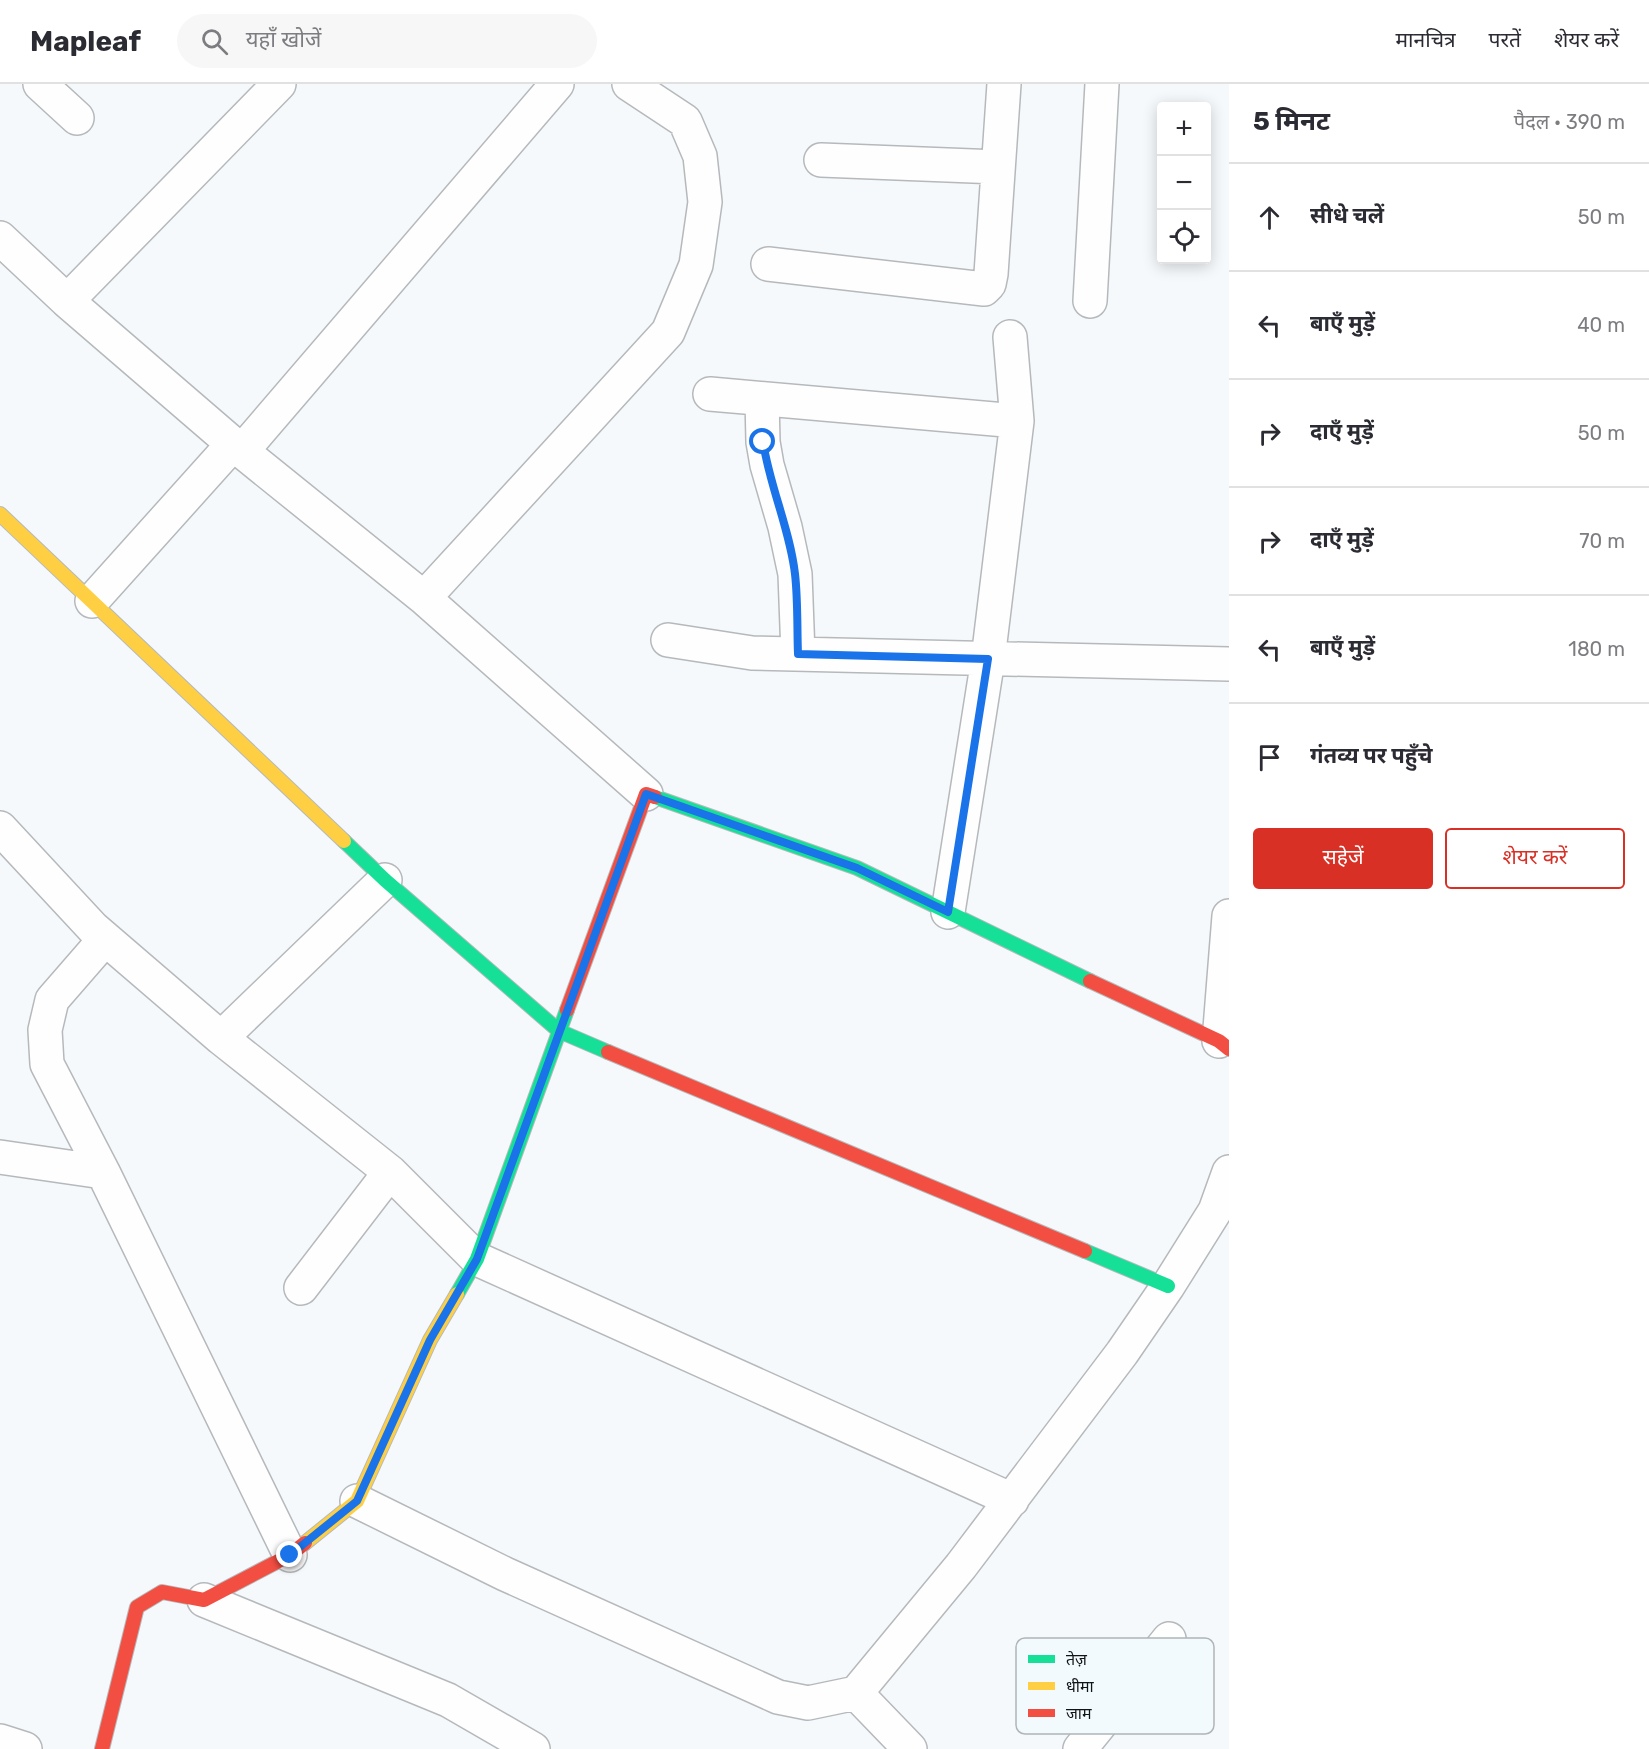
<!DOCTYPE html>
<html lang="hi">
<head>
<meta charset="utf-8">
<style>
  :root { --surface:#fff; --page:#f7f7f7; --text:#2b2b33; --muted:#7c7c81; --line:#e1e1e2; --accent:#d93025 }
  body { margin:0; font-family:Rubik,"Noto Sans Devanagari",sans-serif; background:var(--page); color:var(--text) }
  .controls { position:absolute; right:18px; top:18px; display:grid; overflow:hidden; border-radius:6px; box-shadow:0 3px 15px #0003 }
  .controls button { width:54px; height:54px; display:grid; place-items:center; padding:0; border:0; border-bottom:2px solid var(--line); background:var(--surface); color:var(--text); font:30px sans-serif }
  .stop { position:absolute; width:18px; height:18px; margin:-14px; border:4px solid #1a73e8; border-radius:50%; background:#fff }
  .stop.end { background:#1a73e8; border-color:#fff; box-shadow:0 2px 6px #0008 }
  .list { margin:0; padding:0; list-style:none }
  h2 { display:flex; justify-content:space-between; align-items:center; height:78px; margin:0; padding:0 24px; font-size:26px }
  h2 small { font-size:20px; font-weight:400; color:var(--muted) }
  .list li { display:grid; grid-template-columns:39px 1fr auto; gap:18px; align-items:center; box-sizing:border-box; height:108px; padding:0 24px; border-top:2px solid var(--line) }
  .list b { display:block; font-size:22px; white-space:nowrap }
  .list em { font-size:20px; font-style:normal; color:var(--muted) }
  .actions { display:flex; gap:12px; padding:18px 24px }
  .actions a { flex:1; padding:14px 0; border:2px solid var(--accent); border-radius:6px; text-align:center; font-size:21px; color:var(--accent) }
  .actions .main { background:var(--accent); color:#fff }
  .icon { flex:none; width:33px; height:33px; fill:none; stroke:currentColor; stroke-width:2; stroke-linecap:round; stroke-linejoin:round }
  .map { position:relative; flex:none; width:1229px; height:1665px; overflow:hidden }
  header { display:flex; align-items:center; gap:36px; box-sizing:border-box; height:84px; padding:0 30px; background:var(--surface); border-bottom:2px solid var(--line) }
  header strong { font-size:28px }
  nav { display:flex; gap:33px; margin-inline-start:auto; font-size:21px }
  .search { width:420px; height:54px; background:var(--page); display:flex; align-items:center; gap:15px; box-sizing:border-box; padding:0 21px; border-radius:33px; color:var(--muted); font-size:22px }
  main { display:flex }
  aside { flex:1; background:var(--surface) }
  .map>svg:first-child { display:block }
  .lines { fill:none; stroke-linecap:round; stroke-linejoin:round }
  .street-casing { stroke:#b6b9bb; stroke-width:36 }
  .fast-casing { stroke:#b6b9bb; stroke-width:16 }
  .slow-casing { stroke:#b6b9bb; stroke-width:16 }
  .jam-casing { stroke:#b6b9bb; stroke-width:16 }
  .street { stroke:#fefefe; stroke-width:33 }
  .fast { stroke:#16e098; stroke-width:14 }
  .slow { stroke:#ffcf43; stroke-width:14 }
  .jam { stroke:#f24e42; stroke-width:14 }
  .route { stroke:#1a73e8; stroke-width:8 }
  .key { fill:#f2fafe; stroke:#afb5b8; stroke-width:1.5 }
  .key-label { font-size:16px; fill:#121516 }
</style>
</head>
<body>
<header>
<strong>Mapleaf</strong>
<div class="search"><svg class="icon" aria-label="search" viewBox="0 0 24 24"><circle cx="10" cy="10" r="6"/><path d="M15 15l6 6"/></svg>यहाँ खोजें</div>
<nav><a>मानचित्र</a><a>परतें</a><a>शेयर करें</a></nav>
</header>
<main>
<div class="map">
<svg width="1229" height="1665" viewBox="0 0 1229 1665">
  <rect width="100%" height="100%" fill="#f5f9fb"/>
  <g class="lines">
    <g class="street-casing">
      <path id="street" d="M 40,0 L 77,34
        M 629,0 L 685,37 L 700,72 L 705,118 L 696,181 L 668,248 L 424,514 L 646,710
        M 821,76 L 998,83
        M 0,154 L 67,217 L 233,360 L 424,514
        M 768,180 L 984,205 L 989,200 L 991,190 L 1004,0
        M 67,217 L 279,0
        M 1090,217 L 1102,0
        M 710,310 L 1017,337
        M 762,315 L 763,358 L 767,381 L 785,443 L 795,490 L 798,570
        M 243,366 L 557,0
        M 92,517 L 233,360
        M 668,556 L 752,569 L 1229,580
        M 0,744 L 93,844 L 221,954 L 390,1088 L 477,1175 L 1012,1416
        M 948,828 L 988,575 L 1017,337 L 1010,253
        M 221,954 L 385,796
        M 1219,957 L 1229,832
        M 0,1073 L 103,1088 L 290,1471
        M 103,1088 L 47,980 L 45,946 L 52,916 L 105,855
        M 301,1204 L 390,1088
        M 357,1417 L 505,1490 L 778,1613 L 808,1619 L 856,1609 L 961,1482 L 1122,1269 L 1168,1202 L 1215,1127 L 1229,1088
        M 204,1516 L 448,1616 L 533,1665
        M 856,1609 L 910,1665
        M 0,1657 L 25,1665
        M 1080,1665 L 1169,1555"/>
    </g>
    <g class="fast-casing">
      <path id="fast" d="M 655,713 L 857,784 L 1090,897
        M 344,757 L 385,796 L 559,947 L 608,968
        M 1085,1167 L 1168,1202
        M 457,1210 L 477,1175 L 567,926"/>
    </g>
    <g class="slow-casing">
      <path id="slow" d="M 0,430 L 344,757
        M 305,1459 L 357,1417 L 430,1256 L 457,1210"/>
    </g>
    <g class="jam-casing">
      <path id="jam" d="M 1090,897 L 1219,957 L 1229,965
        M 567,926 L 646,710 L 655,713
        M 608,968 L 1085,1167
        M 102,1665 L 137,1523 L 162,1508 L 204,1516 L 290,1471 L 305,1459"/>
    </g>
    <use href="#street" class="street"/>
    <use href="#fast" class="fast"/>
    <use href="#slow" class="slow"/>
    <use href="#jam" class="jam"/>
  </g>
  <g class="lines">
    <path class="route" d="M 290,1471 L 357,1417 L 430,1256 L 477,1175 L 646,710 L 857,784 L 948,828 L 988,575 L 798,570 C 797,544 798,516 795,490 C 790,446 770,403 763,358"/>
  </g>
  <rect x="1016" y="1554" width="198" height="96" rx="9" class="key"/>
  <rect x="1028" y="1571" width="27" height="8" fill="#16e098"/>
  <rect x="1028" y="1598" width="27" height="8" fill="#ffcf43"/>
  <rect x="1028" y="1625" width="27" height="8" fill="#f24e42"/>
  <g class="key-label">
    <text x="1066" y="1581">तेज़</text>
    <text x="1066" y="1608">धीमा</text>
    <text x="1066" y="1635">जाम</text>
  </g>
</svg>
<div class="controls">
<button>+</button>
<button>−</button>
<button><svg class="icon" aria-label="locate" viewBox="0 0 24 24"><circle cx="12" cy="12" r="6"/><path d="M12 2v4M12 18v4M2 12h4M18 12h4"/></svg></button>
</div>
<div class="stop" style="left:763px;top:358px"></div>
<div class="stop end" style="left:290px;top:1471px"></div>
</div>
<aside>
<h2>5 मिनट<small>पैदल · 390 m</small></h2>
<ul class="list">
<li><svg class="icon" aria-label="ahead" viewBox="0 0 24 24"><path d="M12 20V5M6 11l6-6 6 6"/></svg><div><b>सीधे चलें</b></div><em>50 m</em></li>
<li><svg class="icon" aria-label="left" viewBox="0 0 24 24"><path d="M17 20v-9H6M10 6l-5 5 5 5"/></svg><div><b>बाएँ मुड़ें</b></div><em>40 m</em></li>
<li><svg class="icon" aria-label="right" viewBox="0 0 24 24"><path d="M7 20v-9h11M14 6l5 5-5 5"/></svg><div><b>दाएँ मुड़ें</b></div><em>50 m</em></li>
<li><svg class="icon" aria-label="right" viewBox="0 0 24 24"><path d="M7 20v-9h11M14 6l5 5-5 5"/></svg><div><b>दाएँ मुड़ें</b></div><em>70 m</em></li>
<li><svg class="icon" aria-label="left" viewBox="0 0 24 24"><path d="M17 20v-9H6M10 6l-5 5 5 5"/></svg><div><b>बाएँ मुड़ें</b></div><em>180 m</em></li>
<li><svg class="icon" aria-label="arrive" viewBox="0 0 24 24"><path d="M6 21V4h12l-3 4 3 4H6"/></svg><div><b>गंतव्य पर पहुँचे</b></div></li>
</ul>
<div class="actions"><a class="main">सहेजें</a><a>शेयर करें</a></div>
</aside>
</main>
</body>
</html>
